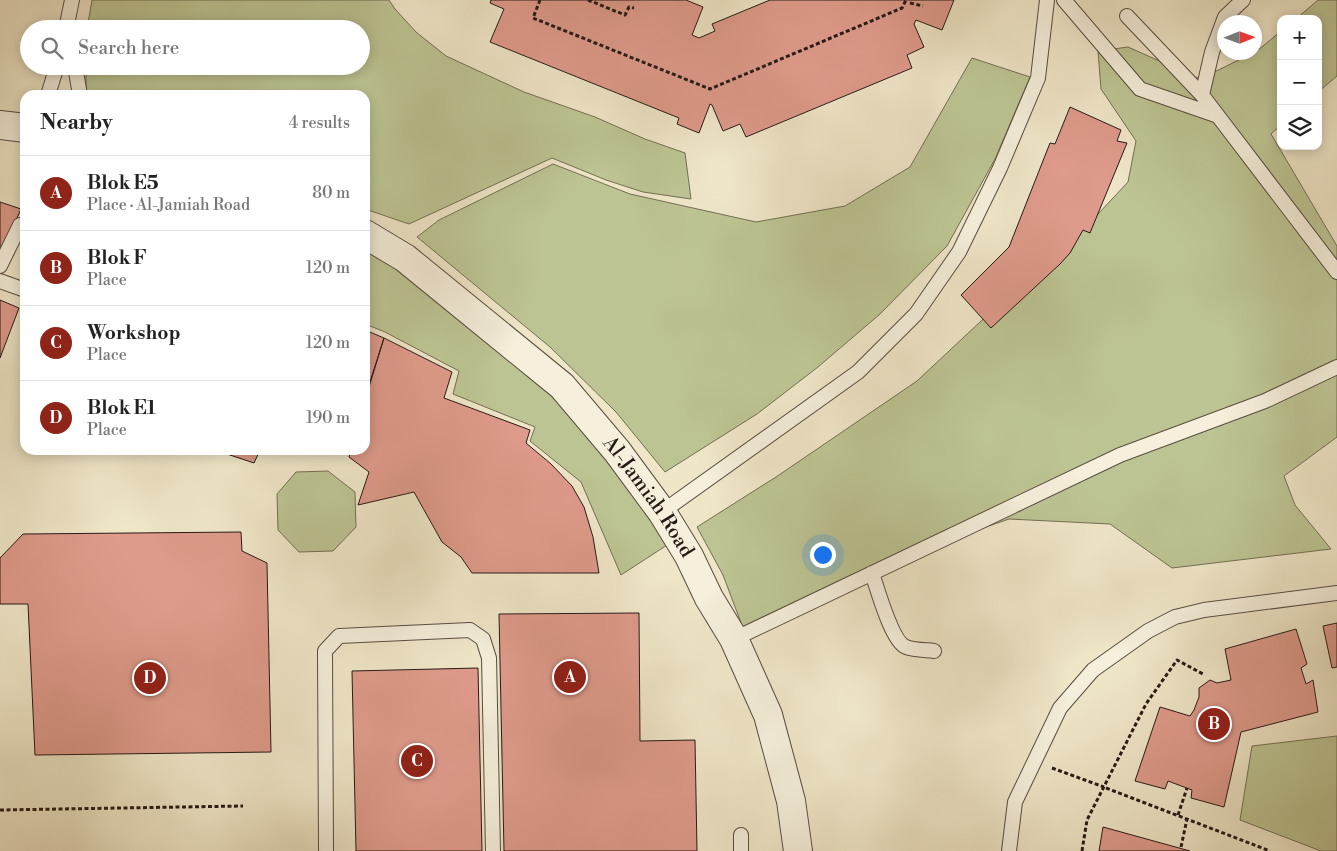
<!DOCTYPE html>
<html lang="en">
<head>
<meta charset="utf-8">
<style>
  :root { --surface:#fff; --page:#f2f2f2; --text:#222; --muted:#767676; --line:#e0e0e0; --accent:#8f2418 }
  body { margin:0; font-family:"Libre Bodoni",serif; background:var(--page); color:var(--text) }
  .controls { position:absolute; right:15px; top:15px; display:grid; overflow:hidden; border-radius:10px; box-shadow:0 2px 12px #0003 }
  .controls button { width:45px; height:45px; display:grid; place-items:center; padding:0; border:0; border-bottom:1px solid var(--line); background:var(--surface); color:var(--text); font:25px sans-serif }
  .compass { position:absolute; left:1217px; top:15px; width:45px; height:45px; border-radius:50%; background:var(--surface); box-shadow:0 2px 12px #0003; rotate:89deg }
  .you { position:absolute; left:822px; top:554px; width:18px; height:18px; margin:-12px; border:4px solid #fff; border-radius:50%; background:#1a73e8; box-shadow:0 0 0 8px #1a73e833 }
  .badge { display:grid; place-items:center; width:32px; height:32px; border-radius:50%; background:var(--accent); color:#fff; font-size:16px; font-weight:700 }
  .pin { position:absolute; translate:-50% -50%; border:2px solid #fff; box-shadow:0 1px 5px #0006 }
  .list { margin:0; padding:0; list-style:none }
  h2 { display:flex; justify-content:space-between; align-items:center; height:65px; margin:0; padding:0 20px; font-size:21px }
  h2 small { font-size:16px; font-weight:400; color:var(--muted) }
  .list li { display:grid; grid-template-columns:32px 1fr auto; gap:15px; align-items:center; box-sizing:border-box; height:75px; padding:0 20px; border-top:1px solid var(--line) }
  .list b { display:block; font-size:19px; white-space:nowrap }
  .list p { margin:0; font-size:16px; white-space:nowrap; color:var(--muted) }
  .list em { font-size:16px; font-style:normal; color:var(--muted) }
  .icon { flex:none; width:28px; height:28px; fill:none; stroke:currentColor; stroke-width:2; stroke-linecap:round; stroke-linejoin:round }
  .map { position:relative; flex:none; width:1337px; height:851px; overflow:hidden }
  .search { position:absolute; background:var(--surface); box-shadow:0 2px 12px #0003; left:20px; top:20px; width:350px; height:55px; display:flex; align-items:center; gap:12px; box-sizing:border-box; padding:0 18px; border-radius:28px; color:var(--muted); font-size:19px }
  .panel { position:absolute; background:var(--surface); box-shadow:0 2px 12px #0003; left:20px; top:90px; width:350px; height:365px; border-radius:15px }
  .map>svg:first-child { display:block }
  .green { fill:#bdc493; stroke:#726f54 }
  .building { fill:#de9a8b; stroke:#261a16 }
  .lines { fill:none; stroke-linecap:round; stroke-linejoin:round }
  .service-casing { stroke:#584d42; stroke-width:16 }
  .tertiary-casing { stroke:#584d42; stroke-width:30 }
  .path { stroke:#261a16; stroke-width:3; stroke-dasharray:4 2.5; stroke-linecap:butt }
  .service { stroke:#f5efdb; stroke-width:14 }
  .tertiary { stroke:#f5efdb; stroke-width:28 }
  .labels { text-anchor:middle; dominant-baseline:central; stroke-width:4; stroke-linejoin:round; paint-order:stroke }
  .street-label { font-size:20px; fill:#261a16; stroke:#f5efdb }
</style>
</head>
<body>
<div class="map">
<svg width="1337" height="851" viewBox="0 0 1337 851">
  <rect width="100%" height="100%" fill="#efe6c8"/>
  <filter id="stains"><feTurbulence type="fractalNoise" baseFrequency=".004" numOctaves="4"/><feColorMatrix values="0 0 0 0 .2 0 0 0 0 .09 0 0 0 0 .02 0 0 0 .5 -.17"/></filter>
  <radialGradient id="worn" r=".72"><stop offset=".6" stop-color="#630" stop-opacity="0"/><stop offset="1" stop-color="#630" stop-opacity=".3"/></radialGradient>
  <path class="green" d="M 92,0 L 389,0 L 395,9 L 416,32 L 446,56 L 524,92 L 595,117 L 645,139 L 685,153 L 691,199 L 643,192 L 606,180 L 552,158 L 409,224 L 365,209 L 365,95 L 88,95 L 86,91 L 86,66 L 361,66 L 361,29 L 87,29 Z
    M 1318,0 L 1337,0 L 1337,76 L 1318,92 L 1318,19 L 1296,19 Z
    M 1281,31 L 1281,125 L 1271,134 L 1337,246 L 1337,437 L 1284,476 L 1295,505 L 1331,549 L 1172,568 L 1110,524 L 1009,519 L 875,566 L 743,628 L 723,575 L 697,527 L 776,477 L 917,381 L 1029,276 L 1083,230 L 1128,182 L 1136,141 L 1101,89 L 1098,51 L 1128,47 L 1200,79 L 1257,51 Z
    M 972,58 L 1030,77 L 995,159 L 947,246 L 880,314 L 818,367 L 757,414 L 665,472 L 616,412 L 550,347 L 417,237 L 439,220 L 553,164 L 630,194 L 756,222 L 845,206 L 910,167 Z
    M 365,237 L 557,386 L 681,536 L 621,575 L 581,482 L 530,441 L 535,427 L 453,394 L 459,371 L 385,332 L 365,324 Z
    M 328,471 L 355,492 L 356,527 L 333,551 L 299,552 L 278,530 L 277,494 L 296,472 Z
    M 1337,736 L 1337,851 L 1321,851 L 1240,820 L 1252,746 Z"/>
  <path class="building" d="M 491,0 L 686,0 L 703,7 L 692,35 L 699,38 L 715,31 L 712,24 L 770,0 L 954,0 L 942,30 L 916,20 L 914,24 L 924,47 L 907,55 L 912,68 L 746,137 L 740,124 L 723,131 L 712,105 L 710,104 L 699,133 L 677,124 L 679,118 L 490,42 L 504,9 L 490,3 Z
    M 1070,107 L 1121,130 L 1117,141 L 1127,143 L 1090,233 L 1083,230 L 1070,253 L 1060,264 L 991,328 L 961,295 L 1009,247 L 1050,143 L 1055,144 Z
    M 0,202 L 21,209 L 0,257 Z
    M 0,300 L 19,308 L 0,358 Z
    M 365,330 L 384,338 L 367,391 L 365,391 Z
    M 384,338 L 452,372 L 444,398 L 530,430 L 526,443 L 551,464 L 572,486 L 584,507 L 593,537 L 599,573 L 472,573 L 461,557 L 442,542 L 414,492 L 358,505 L 369,472 L 349,457 L 351,450 L 365,450 L 365,400 Z
    M 215,450 L 260,450 L 254,463 Z
    M 241,532 L 242,551 L 267,563 L 271,752 L 35,755 L 28,604 L 0,604 L 0,558 L 23,534 Z
    M 639,613 L 640,741 L 695,740 L 697,851 L 504,851 L 499,614 Z
    M 1337,623 L 1337,667 L 1332,668 L 1323,626 Z
    M 1296,629 L 1307,664 L 1301,668 L 1306,684 L 1313,680 L 1318,712 L 1241,732 L 1224,807 L 1191,798 L 1192,790 L 1168,781 L 1165,789 L 1135,781 L 1160,707 L 1190,716 L 1194,710 L 1199,697 L 1199,688 L 1210,680 L 1217,683 L 1231,680 L 1225,649 Z
    M 478,668 L 482,851 L 356,851 L 352,671 Z
    M 1103,827 L 1190,851 L 1099,851 Z"/>
  <g class="lines">
    <g class="service-casing">
      <path id="service" d="M 1064,0 L 1140,89 L 1218,116 L 1337,272
        M 1127,16 L 1202,95 L 1218,116
        M 66,29 L 72,0
        M 75,66 L 80,95
        M 48,95 L 57,66
        M 1202,95 L 1212,52 L 1225,17 L 1243,0
        M 0,266 L 20,225 L 25,227
        M 0,281 L 25,290
        M 662,512 L 858,372 L 916,314 L 959,252 L 1000,168 L 1038,78 L 1047,0
        M 872,573 C 877,588 892,642 906,647 C 914,650 925,650 934,651
        M 734,639 L 1120,455 L 1265,401 L 1337,367
        M 741,835 L 741,851
        M 326,851 L 325,651 L 339,636 L 470,630 L 483,639 L 489,658 L 493,851
        M 1009,851 L 1015,802 L 1060,708 L 1093,670 L 1148,631 L 1175,617 L 1204,610 L 1337,593"/>
    </g>
    <g class="tertiary-casing">
      <g id="tertiary">
        <path d="M 0,125 L 25,128"/>
        <path id="s1" d="M 365,234 L 405,258 L 562,386 L 617,451 L 662,512 L 689,556 L 709,598 L 734,639 L 768,715 L 791,801 L 798,851"/>
      </g>
    </g>
    <path class="path" d="M 540,0 L 533,18 L 710,89 L 902,8 L 906,0
      M 588,0 L 625,15 L 629,7 L 634,8
      M 910,3 L 923,6
      M 1052,768 L 1104,787
      M 1106,788 L 1270,851
      M 0,810 L 243,806
      M 1178,815 L 1187,788
      M 1181,847 L 1187,819
      M 1082,851 L 1087,820 L 1146,704 L 1177,660 L 1203,674"/>
    <use href="#service" class="service"/>
    <use href="#tertiary" class="tertiary"/>
  </g>
  <g class="labels">
    <g class="street-label">
      <text stroke="none"><textPath href="#s1" startOffset="390">Al-Jamiah Road</textPath></text>
    </g>
  </g>
  <rect width="100%" height="100%" filter="url(#stains)"/>
  <rect width="100%" height="100%" fill="url(#worn)"/>
</svg>
<div class="controls">
<button>+</button>
<button>−</button>
<button><svg class="icon" aria-label="layers" viewBox="0 0 24 24"><path d="M12 4l9 5-9 5-9-5zM3 14l9 5 9-5"/></svg></button>
</div>
<svg class="compass" viewBox="-18 -18 36 36"><path d="M0-13l5 13h-10z" fill="#e53935"/><path d="M0 13l5-13h-10z" fill="#767676"/></svg>
<div class="you"></div>
<div class="pin badge" style="left:570px;top:677px">A</div>
<div class="pin badge" style="left:1214px;top:724px">B</div>
<div class="pin badge" style="left:417px;top:761px">C</div>
<div class="pin badge" style="left:150px;top:678px">D</div>
<div class="search"><svg class="icon" aria-label="search" viewBox="0 0 24 24"><circle cx="10" cy="10" r="6"/><path d="M15 15l6 6"/></svg>Search here</div>
<section class="panel">
<h2>Nearby<small>4 results</small></h2>
<ul class="list">
<li><span class="badge">A</span><div><b>Blok E5</b><p>Place · Al-Jamiah Road</p></div><em>80 m</em></li>
<li><span class="badge">B</span><div><b>Blok F</b><p>Place</p></div><em>120 m</em></li>
<li><span class="badge">C</span><div><b>Workshop</b><p>Place</p></div><em>120 m</em></li>
<li><span class="badge">D</span><div><b>Blok E1</b><p>Place</p></div><em>190 m</em></li>
</ul>
</section>
</div>
</body>
</html>
